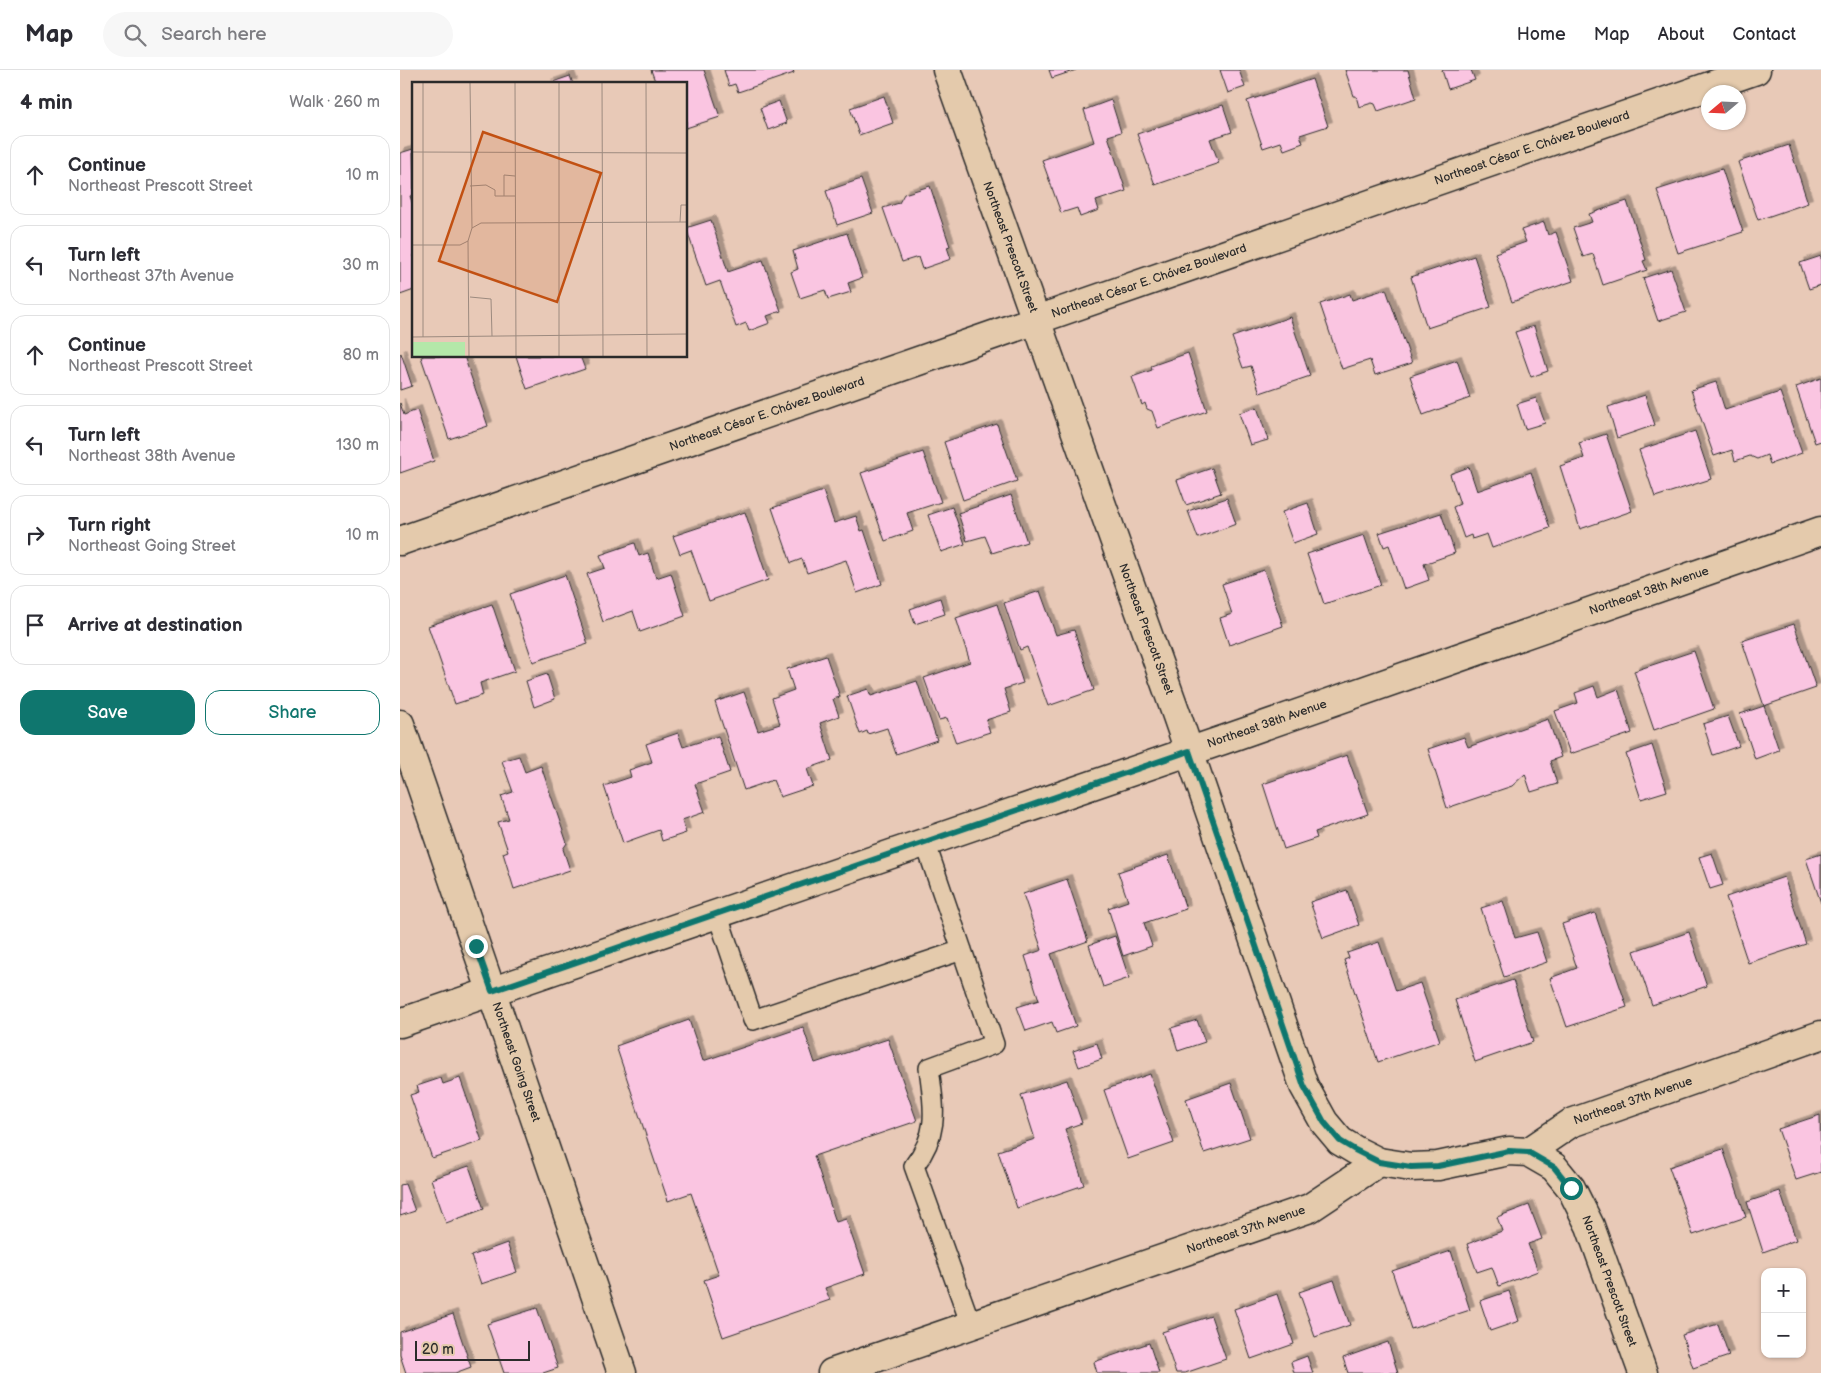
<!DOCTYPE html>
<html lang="en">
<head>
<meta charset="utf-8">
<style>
  :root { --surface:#fff; --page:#f7f7f7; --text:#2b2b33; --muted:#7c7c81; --line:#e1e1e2; --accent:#0f766e }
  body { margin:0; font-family:"Balsamiq Sans",sans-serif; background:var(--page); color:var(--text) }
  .controls { position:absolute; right:15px; bottom:15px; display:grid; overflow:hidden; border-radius:10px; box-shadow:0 1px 4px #0004 }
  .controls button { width:45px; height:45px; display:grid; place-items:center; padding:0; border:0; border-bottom:1px solid var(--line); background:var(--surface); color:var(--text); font:25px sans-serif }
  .compass { position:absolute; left:1301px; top:15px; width:45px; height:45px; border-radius:50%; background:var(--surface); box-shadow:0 1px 4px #0004; rotate:251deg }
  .scale { position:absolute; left:15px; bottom:12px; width:115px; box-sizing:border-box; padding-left:5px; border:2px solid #2b2b2b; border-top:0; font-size:14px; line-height:18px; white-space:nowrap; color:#2b2b2b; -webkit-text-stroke:4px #e4caac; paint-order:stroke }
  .stop { position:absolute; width:15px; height:15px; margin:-11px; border:4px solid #0f766e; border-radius:50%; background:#fff }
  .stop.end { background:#0f766e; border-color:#fff; box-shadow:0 1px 5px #0008 }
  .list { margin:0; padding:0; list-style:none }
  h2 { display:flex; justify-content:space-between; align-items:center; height:65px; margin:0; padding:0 20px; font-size:21px }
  h2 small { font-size:16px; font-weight:400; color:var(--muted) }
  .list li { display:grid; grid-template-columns:32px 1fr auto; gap:15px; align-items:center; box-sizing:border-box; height:80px; margin:0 10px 10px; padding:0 10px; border:1px solid var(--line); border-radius:15px }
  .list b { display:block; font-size:19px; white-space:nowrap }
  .list p { margin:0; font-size:16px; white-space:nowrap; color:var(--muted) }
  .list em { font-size:16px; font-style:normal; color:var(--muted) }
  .actions { display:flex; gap:10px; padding:15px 20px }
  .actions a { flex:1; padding:11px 0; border:1px solid var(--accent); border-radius:15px; text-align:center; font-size:18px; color:var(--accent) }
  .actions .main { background:var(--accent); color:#fff }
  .icon { flex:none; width:28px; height:28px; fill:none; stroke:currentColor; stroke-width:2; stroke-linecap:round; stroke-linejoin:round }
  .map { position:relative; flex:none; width:1421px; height:1303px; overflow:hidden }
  header { display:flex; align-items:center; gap:30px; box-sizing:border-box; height:70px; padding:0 25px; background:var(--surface); border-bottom:1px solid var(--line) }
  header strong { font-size:24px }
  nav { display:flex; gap:28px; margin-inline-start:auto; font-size:18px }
  .search { width:350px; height:45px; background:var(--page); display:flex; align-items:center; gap:12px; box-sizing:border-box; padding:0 18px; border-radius:28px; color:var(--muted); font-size:19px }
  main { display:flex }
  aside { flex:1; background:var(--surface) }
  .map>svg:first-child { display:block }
  .building { fill:#fac5e1; stroke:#2b2b2b; filter:url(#shadow) }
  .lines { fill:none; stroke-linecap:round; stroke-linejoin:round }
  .lane-casing { stroke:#2b2b2b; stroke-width:22 }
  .street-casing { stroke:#2b2b2b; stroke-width:31 }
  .secondary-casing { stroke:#2b2b2b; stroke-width:31 }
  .lane { stroke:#e4caac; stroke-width:19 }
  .street { stroke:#e4caac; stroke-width:28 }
  .secondary { stroke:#e4caac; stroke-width:28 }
  .route { stroke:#0f766e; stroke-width:6 }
  .labels { text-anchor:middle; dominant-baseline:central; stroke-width:4.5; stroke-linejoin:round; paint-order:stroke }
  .street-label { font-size:12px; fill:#2b2b2b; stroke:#e4caac }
  .inset-road { fill:none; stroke:#9c8a7f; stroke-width:1 }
  .view { fill:#c25012; fill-opacity:0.15; stroke:#c25012; stroke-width:2.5 }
  .inset-edge { fill:none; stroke:#2b2b2b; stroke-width:2.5 }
</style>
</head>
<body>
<header>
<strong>Map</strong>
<div class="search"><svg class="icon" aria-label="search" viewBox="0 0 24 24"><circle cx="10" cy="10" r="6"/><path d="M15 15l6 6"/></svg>Search here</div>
<nav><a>Home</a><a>Map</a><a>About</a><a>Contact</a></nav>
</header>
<main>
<aside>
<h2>4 min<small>Walk · 260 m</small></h2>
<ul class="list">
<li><svg class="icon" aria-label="ahead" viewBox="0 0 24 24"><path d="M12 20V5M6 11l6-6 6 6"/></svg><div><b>Continue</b><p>Northeast Prescott Street</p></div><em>10 m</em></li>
<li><svg class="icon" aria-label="left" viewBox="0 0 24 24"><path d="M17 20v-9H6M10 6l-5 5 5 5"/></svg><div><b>Turn left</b><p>Northeast 37th Avenue</p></div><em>30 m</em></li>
<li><svg class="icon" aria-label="ahead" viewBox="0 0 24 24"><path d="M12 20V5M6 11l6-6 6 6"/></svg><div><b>Continue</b><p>Northeast Prescott Street</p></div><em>80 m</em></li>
<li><svg class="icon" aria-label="left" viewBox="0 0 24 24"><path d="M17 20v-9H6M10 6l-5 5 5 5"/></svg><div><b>Turn left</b><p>Northeast 38th Avenue</p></div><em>130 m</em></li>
<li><svg class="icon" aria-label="right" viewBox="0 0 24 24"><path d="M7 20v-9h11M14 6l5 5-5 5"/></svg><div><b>Turn right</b><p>Northeast Going Street</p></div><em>10 m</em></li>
<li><svg class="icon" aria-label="arrive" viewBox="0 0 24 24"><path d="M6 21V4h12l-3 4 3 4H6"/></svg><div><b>Arrive at destination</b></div></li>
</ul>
<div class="actions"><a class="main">Save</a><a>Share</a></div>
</aside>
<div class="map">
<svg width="1421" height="1303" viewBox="0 0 1421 1303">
  <defs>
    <filter id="shadow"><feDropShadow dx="4.5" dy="-4.5" stdDeviation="0" flood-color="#0004"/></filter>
  </defs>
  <rect width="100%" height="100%" fill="#e8c9b7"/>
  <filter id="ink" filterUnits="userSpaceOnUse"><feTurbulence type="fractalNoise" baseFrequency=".02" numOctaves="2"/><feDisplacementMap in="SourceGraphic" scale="10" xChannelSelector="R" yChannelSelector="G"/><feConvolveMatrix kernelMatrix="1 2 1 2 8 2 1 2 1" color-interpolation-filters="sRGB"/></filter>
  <g filter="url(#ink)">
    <path class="building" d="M 251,0 L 304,0 L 320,47 L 286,58 L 286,14 L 256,14 Z
      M 324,0 L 393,0 L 394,3 L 338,22 L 335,14 L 329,16 Z
      M 649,0 L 676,0 L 652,8 Z
      M 820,0 L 839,0 L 845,17 L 828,23 Z
      M 945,0 L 1008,0 L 1016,28 L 978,41 L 975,34 L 972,33 L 959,37 L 956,26 L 954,26 Z
      M 1042,0 L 1071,0 L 1075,10 L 1048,19 Z
      M 170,6 L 173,14 L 147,14 Z
      M 912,9 L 928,56 L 900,65 L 903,73 L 884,80 L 881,72 L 863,78 L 847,31 Z
      M 484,26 L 493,53 L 459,65 L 450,38 Z
      M 711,30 L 721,62 L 708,66 L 726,121 L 696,131 L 699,140 L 680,147 L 677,138 L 661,143 L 642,90 L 694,72 L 684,40 Z
      M 379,31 L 387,53 L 368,60 L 360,38 Z
      M 823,35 L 832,62 L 810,69 L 819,93 L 755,115 L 737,64 Z
      M 1389,75 L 1408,133 L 1358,150 L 1338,92 Z
      M 13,79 L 14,125 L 10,126 L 14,138 L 14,220 L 0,225 L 0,83 Z
      M 1322,99 L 1343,162 L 1278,183 L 1257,120 Z
      M 461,109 L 473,143 L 437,155 L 426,121 Z
      M 530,116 L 550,176 L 547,177 L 551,189 L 522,199 L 518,187 L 502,192 L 483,138 L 499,133 L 504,124 Z
      M 1227,131 L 1246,190 L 1243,191 L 1247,200 L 1203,215 L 1193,184 L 1183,187 L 1173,158 L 1192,152 L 1189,144 Z
      M 311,150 L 328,202 L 363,190 L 381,241 L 367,246 L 370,253 L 349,261 L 346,253 L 336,257 L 320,211 L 306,216 L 286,158 Z
      M 1144,152 L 1148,165 L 1156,162 L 1173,211 L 1112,232 L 1095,183 L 1126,172 L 1121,160 Z
      M 447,163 L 462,208 L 448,213 L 451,222 L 428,229 L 425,220 L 400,228 L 391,202 L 398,199 L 393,181 Z
      M 1074,186 L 1091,237 L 1027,258 L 1011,207 Z
      M 1421,186 L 1421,215 L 1409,219 L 1400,193 Z
      M 1271,199 L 1286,242 L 1258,251 L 1243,208 Z
      M 986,219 L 1012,293 L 975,305 L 970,290 L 942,299 L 920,234 L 950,224 L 952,230 Z
      M 890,247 L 910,306 L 860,323 L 851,296 L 843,298 L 832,267 Z
      M 1134,256 L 1148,301 L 1131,307 L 1115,262 Z
      M 1,283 L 12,316 L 0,320 L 0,284 Z
      M 788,283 L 807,341 L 758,358 L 752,341 L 747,339 L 745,333 L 742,335 L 732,307 L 752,300 L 751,296 Z
      M 24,286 L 64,286 L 88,356 L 49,369 L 21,287 Z
      M 116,286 L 180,286 L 185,299 L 127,319 Z
      M 1057,290 L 1070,328 L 1023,345 L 1010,306 Z
      M 1421,308 L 1421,371 L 1415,373 L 1396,317 Z
      M 1316,312 L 1325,340 L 1380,322 L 1402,383 L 1370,394 L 1367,385 L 1357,389 L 1350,386 L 1335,391 L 1332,380 L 1314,386 L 1291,320 Z
      M 1245,325 L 1255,355 L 1217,368 L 1208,337 Z
      M 1136,328 L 1145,353 L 1125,359 L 1117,334 Z
      M 0,333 L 4,345 L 17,340 L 34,391 L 0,403 Z
      M 857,337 L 868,370 L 850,375 L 839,343 Z
      M 597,354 L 617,411 L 563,430 L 544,372 Z
      M 1295,361 L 1311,409 L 1255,427 L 1239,380 Z
      M 1206,364 L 1232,441 L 1180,459 L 1160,396 L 1184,388 L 1179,373 Z
      M 523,382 L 541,432 L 507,443 L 513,461 L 485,471 L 461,403 Z
      M 1069,397 L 1077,421 L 1131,402 L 1150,458 L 1092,478 L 1087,464 L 1072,469 L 1071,465 L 1064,468 L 1053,437 L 1060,434 L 1050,404 Z
      M 812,398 L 821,423 L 786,435 L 777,410 Z
      M 423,421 L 434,453 L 456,446 L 461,461 L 464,460 L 482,514 L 457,523 L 446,490 L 407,503 L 402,489 L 391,493 L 372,438 Z
      M 611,425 L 627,472 L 592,483 L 585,466 L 567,471 L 558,443 Z
      M 827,428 L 836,454 L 798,468 L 788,441 Z
      M 908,433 L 918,464 L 893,473 L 882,442 Z
      M 552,437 L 565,474 L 541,482 L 528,445 Z
      M 345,442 L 368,510 L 309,531 L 291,480 L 280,484 L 273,466 Z
      M 1041,443 L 1055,483 L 1024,494 L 1029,510 L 1004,519 L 989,475 L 984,477 L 979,463 Z
      M 964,465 L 981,515 L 924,534 L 907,484 Z
      M 235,473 L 239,486 L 248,483 L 256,508 L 271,503 L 285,546 L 240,562 L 233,541 L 203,552 L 187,504 L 205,498 L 200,485 Z
      M 864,500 L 883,556 L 829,575 L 820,548 L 832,544 L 822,514 Z
      M 165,505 L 188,574 L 133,592 L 110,524 Z
      M 640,521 L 656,565 L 674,560 L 694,620 L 648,636 L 627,577 L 620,580 L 604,533 Z
      M 540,528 L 545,544 L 515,554 L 510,539 Z
      M 92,534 L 115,601 L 80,613 L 83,625 L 55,634 L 28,556 Z
      M 597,534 L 623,613 L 604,619 L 611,642 L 586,650 L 590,662 L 556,673 L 547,648 L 539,650 L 524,608 L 570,592 L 556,548 Z
      M 1394,554 L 1416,618 L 1364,636 L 1342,571 Z
      M 1294,581 L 1314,639 L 1254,660 L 1234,601 Z
      M 426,586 L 440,627 L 433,629 L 439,646 L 420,653 L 432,690 L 407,699 L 413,716 L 380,727 L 373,710 L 344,720 L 315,632 L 344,622 L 358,661 L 380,654 L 372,628 L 394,620 L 387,599 Z
      M 147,604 L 155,629 L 134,637 L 126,611 Z
      M 517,611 L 537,670 L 496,684 L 487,658 L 468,664 L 467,661 L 460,664 L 447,626 L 468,619 L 471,626 Z
      M 1194,616 L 1198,627 L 1218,619 L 1232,663 L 1170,684 L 1155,641 L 1178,633 L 1175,623 Z
      M 1364,636 L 1379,680 L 1355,689 L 1340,644 Z
      M 1328,646 L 1339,676 L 1313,685 L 1303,654 Z
      M 1148,649 L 1161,687 L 1150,691 L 1157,714 L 1131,722 L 1125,704 L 1112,716 L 1047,738 L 1028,679 L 1064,667 L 1068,677 Z
      M 278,663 L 283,677 L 318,666 L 330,702 L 295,714 L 305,742 L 282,750 L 286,763 L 262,771 L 259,760 L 223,773 L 204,716 L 231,707 L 229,700 L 252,692 L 246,674 Z
      M 1252,675 L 1267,721 L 1241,729 L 1226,684 Z
      M 947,685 L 968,744 L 915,762 L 917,768 L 884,779 L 863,714 Z
      M 119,686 L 125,702 L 141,696 L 167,773 L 163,779 L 170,800 L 114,819 L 103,783 L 108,781 L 98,752 L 109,749 L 101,726 L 113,722 L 102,691 Z
      M 1312,783 L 1323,815 L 1310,819 L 1299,787 Z
      M 1421,784 L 1421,833 L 1406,789 Z
      M 768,785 L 786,839 L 744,853 L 752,876 L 723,886 L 708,838 L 728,831 L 718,802 Z
      M 1384,807 L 1406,874 L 1348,893 L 1326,827 Z
      M 667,809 L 688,871 L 651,884 L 676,956 L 656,963 L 652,952 L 626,961 L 617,937 L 639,930 L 625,886 L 642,880 L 623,824 Z
      M 947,820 L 959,855 L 923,868 L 910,832 Z
      M 1103,831 L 1115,868 L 1137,862 L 1147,892 L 1104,907 L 1081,838 Z
      M 1195,843 L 1227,937 L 1167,957 L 1150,908 L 1177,898 L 1162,854 Z
      M 1289,862 L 1307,916 L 1252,935 L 1234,881 Z
      M 715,866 L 729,908 L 703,917 L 689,875 Z
      M 979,872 L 996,921 L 1020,913 L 1040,971 L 978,992 L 944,890 L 949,888 L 947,883 Z
      M 1113,910 L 1133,972 L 1075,992 L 1055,930 Z
      M 289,950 L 303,991 L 403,957 L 415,993 L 488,969 L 517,1051 L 414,1086 L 436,1152 L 446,1149 L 465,1204 L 425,1218 L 430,1230 L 323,1267 L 304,1210 L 319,1205 L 291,1123 L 268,1131 L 216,976 Z
      M 797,950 L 805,972 L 778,981 L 771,958 Z
      M 697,973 L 702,989 L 679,997 L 673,981 Z
      M 750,1004 L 774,1073 L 728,1089 L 704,1020 Z
      M 41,1008 L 43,1014 L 60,1008 L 82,1071 L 32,1088 L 10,1025 L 19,1022 L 17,1016 Z
      M 667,1010 L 682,1053 L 665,1059 L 684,1115 L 617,1138 L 598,1081 L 635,1069 L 621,1025 Z
      M 831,1013 L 850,1068 L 804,1083 L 786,1029 Z
      M 1420,1045 L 1421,1102 L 1396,1110 L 1378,1059 Z
      M 1323,1079 L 1346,1147 L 1293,1165 L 1269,1097 Z
      M 69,1096 L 84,1139 L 46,1153 L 31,1109 Z
      M 5,1114 L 15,1141 L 0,1146 L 0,1115 Z
      M 1380,1121 L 1396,1170 L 1363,1182 L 1347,1132 Z
      M 1129,1135 L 1142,1169 L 1128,1174 L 1138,1201 L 1099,1216 L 1092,1197 L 1077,1202 L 1067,1174 L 1102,1161 L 1097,1147 Z
      M 107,1173 L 117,1202 L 81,1214 L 71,1186 Z
      M 1051,1181 L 1070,1240 L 1011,1259 L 992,1201 Z
      M 934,1210 L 950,1255 L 915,1267 L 899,1222 Z
      M 1109,1221 L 1119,1251 L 1090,1261 L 1080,1231 Z
      M 877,1224 L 894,1274 L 851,1289 L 834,1239 Z
      M 137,1238 L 158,1298 L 143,1303 L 104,1303 L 87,1254 Z
      M 53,1244 L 71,1297 L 55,1303 L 6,1303 L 0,1285 L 0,1262 Z
      M 811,1246 L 826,1289 L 785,1303 L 776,1303 L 762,1262 Z
      M 1318,1254 L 1329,1286 L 1293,1298 L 1282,1265 Z
      M 988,1272 L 998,1303 L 948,1303 L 943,1288 Z
      M 749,1273 L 759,1303 L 697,1303 L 694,1292 Z
      M 907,1286 L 913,1303 L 894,1303 L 891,1292 Z"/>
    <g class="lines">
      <g class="lane-casing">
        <path id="lane" d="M 525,772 L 594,974 L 529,998 C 534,1038 540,1062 514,1096 L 571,1255
          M 317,843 L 353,950 L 562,880"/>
      </g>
      <g class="street-casing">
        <path id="street" d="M 0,471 L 1356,0
          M 0,654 L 222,1303
          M 0,953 L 823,670 L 1421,461
          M 1128,1082 L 1171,1053 L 1421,965
          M 432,1303 L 910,1138 L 979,1092"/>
      </g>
      <g class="secondary-casing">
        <path id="secondary" d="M 547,0 L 777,646 L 904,1016 L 924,1052 L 940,1071 L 955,1080 L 979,1092 L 1011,1097 L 1038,1096 L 1109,1081 L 1128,1082 L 1154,1097 L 1171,1118 L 1190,1156 L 1243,1303"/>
      </g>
      <use href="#lane" class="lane"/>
      <use href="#street" class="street"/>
      <use href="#secondary" class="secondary"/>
    </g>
  </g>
  <g class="lines" filter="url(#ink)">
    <path class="route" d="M 76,876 L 92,921 L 789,681 L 904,1016 L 924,1052 L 940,1071 L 955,1080 L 979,1092 L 1011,1097 L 1038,1096 L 1109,1081 L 1128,1082 L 1154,1097 L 1171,1118"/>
  </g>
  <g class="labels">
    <g class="street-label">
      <text transform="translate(1132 78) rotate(-19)">Northeast César E. Chávez Boulevard</text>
      <text transform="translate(610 177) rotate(70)">Northeast Prescott Street</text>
      <text transform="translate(749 211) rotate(-19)">Northeast César E. Chávez Boulevard</text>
      <text transform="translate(367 344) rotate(-19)">Northeast César E. Chávez Boulevard</text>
      <text transform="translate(1249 521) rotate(-19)">Northeast 38th Avenue</text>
      <text transform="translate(746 559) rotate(70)">Northeast Prescott Street</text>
      <text transform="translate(867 654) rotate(-19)">Northeast 38th Avenue</text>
      <text transform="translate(116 992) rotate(71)">Northeast Going Street</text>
      <text transform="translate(1233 1031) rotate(-19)">Northeast 37th Avenue</text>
      <text transform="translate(846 1160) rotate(-19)">Northeast 37th Avenue</text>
      <text transform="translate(1209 1211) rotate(70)">Northeast Prescott Street</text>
    </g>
  </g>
  <g transform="translate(12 12)">
    <rect width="275" height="275" fill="#e8c9b7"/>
    <path d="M 0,260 L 53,260 L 53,275 L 0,275 Z" fill="#b4e8a9"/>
    <path class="inset-road" d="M 103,0 L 104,275M 147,0 L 147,275M 190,0 L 191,275M 234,0 L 235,275M 0,70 L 275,71M 58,104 L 74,103 L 83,108 L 83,114 L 103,114M 92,114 L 92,93 L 103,94M 268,140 L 269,123 L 275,123M 60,146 L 69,141 L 275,140M 0,163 L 48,163 L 56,159M 58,215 L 79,217 L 80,254M 0,255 L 275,252M 11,255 L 11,0M 57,275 L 56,159 L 60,146 L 58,0"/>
    <path class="view" d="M 71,50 L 189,91 L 145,220 L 27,179 Z"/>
    <rect width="275" height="275" class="inset-edge"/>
  </g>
</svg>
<div class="controls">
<button>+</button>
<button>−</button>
</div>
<svg class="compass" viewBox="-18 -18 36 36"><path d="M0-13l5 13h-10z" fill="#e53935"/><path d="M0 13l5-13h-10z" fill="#7c7c81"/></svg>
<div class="scale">20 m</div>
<div class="stop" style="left:1171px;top:1118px"></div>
<div class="stop end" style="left:76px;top:876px"></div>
</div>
</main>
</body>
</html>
